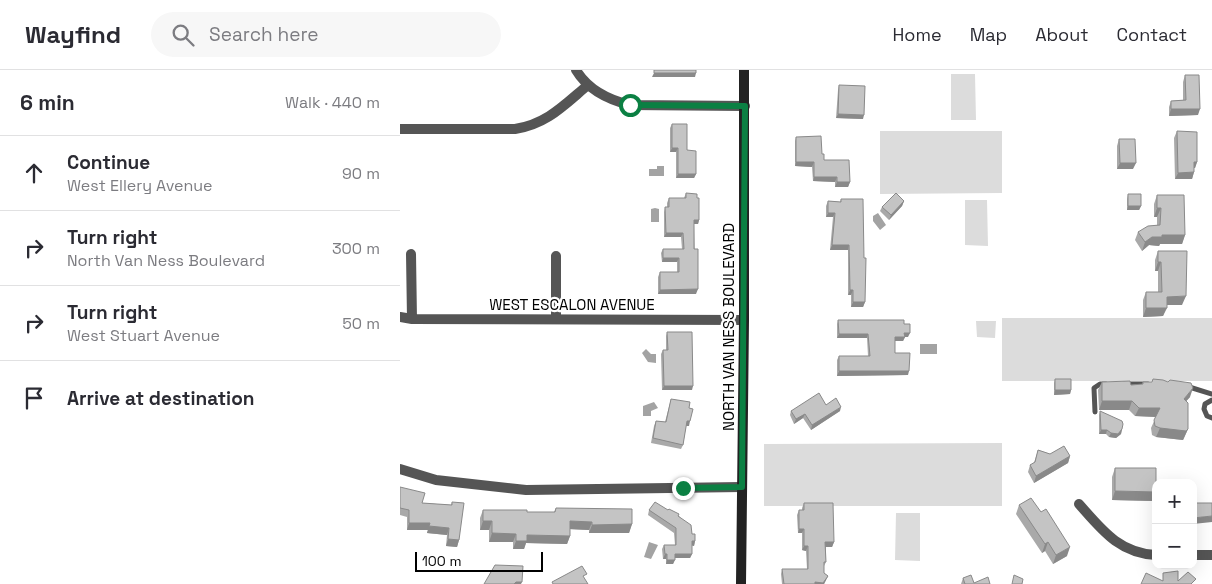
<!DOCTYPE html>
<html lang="en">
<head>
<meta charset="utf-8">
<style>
  :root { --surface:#fff; --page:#f7f7f7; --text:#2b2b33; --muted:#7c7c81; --line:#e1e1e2 }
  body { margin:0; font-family:"Space Grotesk",sans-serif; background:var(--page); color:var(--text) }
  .controls { position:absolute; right:15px; bottom:15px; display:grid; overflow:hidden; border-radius:10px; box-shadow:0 5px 20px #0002 }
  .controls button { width:45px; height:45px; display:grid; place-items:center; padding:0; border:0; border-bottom:1px solid var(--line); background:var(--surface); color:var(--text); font:25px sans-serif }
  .scale { position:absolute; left:15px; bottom:12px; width:128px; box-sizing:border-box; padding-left:5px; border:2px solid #000; border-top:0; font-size:14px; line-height:18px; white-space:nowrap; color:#000; -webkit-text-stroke:4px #fff; paint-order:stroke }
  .stop { position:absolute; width:15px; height:15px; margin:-11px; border:4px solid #0b8043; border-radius:50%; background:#fff }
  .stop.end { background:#0b8043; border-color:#fff; box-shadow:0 1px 5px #0008 }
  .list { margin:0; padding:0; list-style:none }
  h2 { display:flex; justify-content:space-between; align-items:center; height:65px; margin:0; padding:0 20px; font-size:21px }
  h2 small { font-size:16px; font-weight:400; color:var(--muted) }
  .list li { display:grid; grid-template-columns:32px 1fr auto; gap:15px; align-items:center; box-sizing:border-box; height:75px; padding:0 20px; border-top:1px solid var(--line) }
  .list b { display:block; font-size:19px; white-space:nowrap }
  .list p { margin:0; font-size:16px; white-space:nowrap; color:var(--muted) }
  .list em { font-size:16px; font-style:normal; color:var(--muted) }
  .icon { flex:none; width:28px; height:28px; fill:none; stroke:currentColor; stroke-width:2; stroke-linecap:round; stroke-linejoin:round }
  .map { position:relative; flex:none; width:812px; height:514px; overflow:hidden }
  header { display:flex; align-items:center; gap:30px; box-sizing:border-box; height:70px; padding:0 25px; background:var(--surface); border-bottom:1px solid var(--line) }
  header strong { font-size:24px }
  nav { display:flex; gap:28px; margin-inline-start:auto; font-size:18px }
  .search { width:350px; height:45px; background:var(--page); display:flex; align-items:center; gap:12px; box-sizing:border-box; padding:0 18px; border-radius:28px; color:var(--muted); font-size:19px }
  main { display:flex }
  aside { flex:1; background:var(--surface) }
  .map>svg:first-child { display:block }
  .green { fill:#dcdcdc }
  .water { fill:#a3a3a3 }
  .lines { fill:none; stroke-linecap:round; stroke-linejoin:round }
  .lane { stroke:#555; stroke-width:5 }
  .street { stroke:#555; stroke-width:10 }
  .secondary { stroke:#222; stroke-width:10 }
  .wall { fill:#a9a9a9 }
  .shaded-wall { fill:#898989 }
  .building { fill:#c4c4c4; stroke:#898989 }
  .route { stroke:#0b8043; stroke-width:6 }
  .labels { text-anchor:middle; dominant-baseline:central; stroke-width:4.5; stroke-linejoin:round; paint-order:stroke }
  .street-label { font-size:15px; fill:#000; stroke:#fff }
</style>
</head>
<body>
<header>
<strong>Wayfind</strong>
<div class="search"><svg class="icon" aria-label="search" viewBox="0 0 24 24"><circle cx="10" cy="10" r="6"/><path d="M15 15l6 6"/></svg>Search here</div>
<nav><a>Home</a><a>Map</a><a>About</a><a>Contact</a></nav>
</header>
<main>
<aside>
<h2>6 min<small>Walk · 440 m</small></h2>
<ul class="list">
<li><svg class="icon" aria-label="ahead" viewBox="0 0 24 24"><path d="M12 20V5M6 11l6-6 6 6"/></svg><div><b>Continue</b><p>West Ellery Avenue</p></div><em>90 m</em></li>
<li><svg class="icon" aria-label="right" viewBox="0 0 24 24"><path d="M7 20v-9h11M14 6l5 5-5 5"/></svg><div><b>Turn right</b><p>North Van Ness Boulevard</p></div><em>300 m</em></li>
<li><svg class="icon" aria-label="right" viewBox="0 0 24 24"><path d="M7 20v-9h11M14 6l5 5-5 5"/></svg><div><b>Turn right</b><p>West Stuart Avenue</p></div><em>50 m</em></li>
<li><svg class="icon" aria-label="arrive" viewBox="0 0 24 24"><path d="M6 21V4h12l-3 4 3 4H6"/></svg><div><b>Arrive at destination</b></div></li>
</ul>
</aside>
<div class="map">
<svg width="812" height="514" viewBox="0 0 812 514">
  <rect width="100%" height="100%" fill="#fff"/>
  <path class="green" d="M 551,4 L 575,4 L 576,50 L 551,50 Z
    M 480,61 L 602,61 L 602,123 L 480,124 Z
    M 565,130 L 587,130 L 588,176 L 565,175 Z
    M 602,248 L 812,248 L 812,311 L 602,311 Z
    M 576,251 L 596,251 L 595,268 L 577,267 Z
    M 602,373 L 602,436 L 364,436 L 364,374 Z
    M 496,443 L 520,443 L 520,491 L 495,490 Z"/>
  <path class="water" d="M 257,96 L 264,96 L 264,106 L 249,106 L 249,99 L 257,99 Z
    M 255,138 L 259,139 L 259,152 L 251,152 L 251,139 Z
    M 478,143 L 486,155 L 480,160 L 473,151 L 473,146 Z
    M 520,274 L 537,274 L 537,284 L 520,284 Z
    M 246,279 L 251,284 L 256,284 L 256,293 L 248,292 L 242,283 Z
    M 254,332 L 258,338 L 251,341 L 251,346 L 243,346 L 243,336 Z
    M 249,472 L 258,475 L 251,489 L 244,487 Z"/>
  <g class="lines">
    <path class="lane" d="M 724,314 L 748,314
      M 786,316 L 812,324
      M 812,330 L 805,334 L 804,339 L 807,346 L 812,348
      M 695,342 L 694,318 L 700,314 L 706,314"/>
    <path class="street" d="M 176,0 C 188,20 209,30 230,35 L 345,36
      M 0,59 L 115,59 C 147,54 164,35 188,15
      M 11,184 L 12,249
      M 156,186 L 156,249
      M 0,247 L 12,249 L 344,250
      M 0,399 L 36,410 L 126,420 L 342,417
      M 679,434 C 702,460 719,483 756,485
      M 793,485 L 812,485"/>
    <path class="secondary" d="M 341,514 L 344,250 L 344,0"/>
  </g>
  <path class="wall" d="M 785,5 L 798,45 L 769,46 L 769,37 L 771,31 L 783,30 L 783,12 Z
    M 439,15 L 463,49 L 436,48 L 438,20 Z
    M 272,54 L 287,80 L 296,104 L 294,108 L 276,108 L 276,82 L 270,82 L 270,58 Z
    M 777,61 L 797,92 L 795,98 L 794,98 L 794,102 L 792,109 L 775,109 L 774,68 Z
    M 396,67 L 422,84 L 424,90 L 450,112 L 448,117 L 435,117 L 435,112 L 413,111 L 412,97 L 395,96 L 395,71 Z
    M 719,69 L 733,99 L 717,99 L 717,76 Z
    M 286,123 L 299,150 L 298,154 L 294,154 L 296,224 L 258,224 L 258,207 L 260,202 L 277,202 L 277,192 L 262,192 L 261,183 L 263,179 L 282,179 L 281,167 L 264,167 L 264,142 L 265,137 L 267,137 L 267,133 L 269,128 L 284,128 Z
    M 728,124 L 741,136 L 739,140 L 727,140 L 727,129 Z
    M 757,125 L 785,165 L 782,174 L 760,174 L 759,176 L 749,175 L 742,181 L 735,170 L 738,162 L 757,155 L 757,147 L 754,147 L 754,134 Z
    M 441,129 L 464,188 L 465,232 L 463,237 L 451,237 L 451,225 L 448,225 L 448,180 L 430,180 L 433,147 L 426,147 L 426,136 L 428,131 L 440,132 Z
    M 504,131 L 502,136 L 489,150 L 480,141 L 482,137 Z
    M 758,181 L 782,235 L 767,235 L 763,246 L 743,247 L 743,230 L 746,222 L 758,222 L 758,201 L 755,201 L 755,190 Z
    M 438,250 L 504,254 L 508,267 L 505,267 L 503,271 L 495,271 L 495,283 L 508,305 L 437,306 L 437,290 L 439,286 L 468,286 L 467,268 L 437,268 L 437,254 Z
    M 267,262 L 292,320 L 262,320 L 261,284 L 263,280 L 266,280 L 266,266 Z
    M 655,309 L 671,320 L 670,324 L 654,325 L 654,313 Z
    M 702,312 L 731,315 L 742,314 L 743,312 L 790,327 L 786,331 L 788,359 L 784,368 L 783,370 L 756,367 L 752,365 L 751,358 L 756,347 L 735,346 L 729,340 L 699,340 L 698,320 Z
    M 271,329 L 289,356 L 286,356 L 283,375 L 281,379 L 251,373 L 254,356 L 256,351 L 265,352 Z
    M 426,335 L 440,341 L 411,360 L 403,348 L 394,354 L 390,345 L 391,341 Z
    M 700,341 L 722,359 L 721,364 L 716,368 L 709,367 L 706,364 L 699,364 L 699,345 Z
    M 638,380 L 650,384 L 670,386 L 668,393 L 634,413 L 628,402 L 630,395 L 634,393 Z
    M 715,398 L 756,413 L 756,424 L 753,431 L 712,430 L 712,407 Z
    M 0,417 L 22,433 L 51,435 L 52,432 L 59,470 L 57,477 L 46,476 L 47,465 L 27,463 L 28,460 L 7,460 L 7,447 L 0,445 Z
    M 404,433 L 434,472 L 432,477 L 426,477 L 426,492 L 424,496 L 424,503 L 428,506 L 424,514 L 382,514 L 381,504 L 382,499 L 407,499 L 406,481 L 402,480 L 402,463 L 398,463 L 397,445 L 399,440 L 402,440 L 402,438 Z
    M 619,435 L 667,486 L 653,494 L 645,481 L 642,483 L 616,444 Z
    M 156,438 L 232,454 L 229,463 L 189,463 L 189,460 L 170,459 L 170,466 L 167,474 L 126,473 L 124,479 L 113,479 L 113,472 L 89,472 L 89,460 L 80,460 L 80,448 L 83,440 L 127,442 L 154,442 Z
    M 249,440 L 268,440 L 279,446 L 292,464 L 295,471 L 294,476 L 292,475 L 292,484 L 290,488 L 275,488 L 273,494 L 266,494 L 266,489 L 263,489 L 262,479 L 264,475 L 275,475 L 274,463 L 248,445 Z
    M 563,508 L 574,513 L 590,514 L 561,514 Z"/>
  <path class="shaded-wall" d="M 254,3 L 296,3 L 295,7 L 252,7 Z
    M 771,39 L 800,39 L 798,45 L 769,46 Z
    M 438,44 L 464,45 L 463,49 L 436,48 Z
    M 272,78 L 278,78 L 276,82 L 270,82 Z
    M 396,92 L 414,92 L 412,97 L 395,96 Z
    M 794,92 L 797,92 L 795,98 L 792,98 Z
    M 720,93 L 736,93 L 733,99 L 717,99 Z
    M 794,102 L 792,109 L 775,109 L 778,103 Z
    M 278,104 L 296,104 L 294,108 L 276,108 Z
    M 414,107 L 437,107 L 435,112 L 413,111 Z
    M 437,112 L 450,112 L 448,117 L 435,117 Z
    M 504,131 L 502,136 L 489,150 L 491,145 Z
    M 728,136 L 741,136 L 739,140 L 727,140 Z
    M 757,138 L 761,138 L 757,147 L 754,147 Z
    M 428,143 L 435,143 L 433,147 L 426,147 Z
    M 294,150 L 299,150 L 298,154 L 292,154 Z
    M 266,163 L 283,163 L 281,167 L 264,167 Z
    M 762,165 L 785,165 L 782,174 L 760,174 L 759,176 L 749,175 L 742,181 L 745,172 L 752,167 Z
    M 432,175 L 449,175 L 448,180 L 430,180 Z
    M 263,188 L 279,188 L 277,192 L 262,192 Z
    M 758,192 L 761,192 L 758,201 L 755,201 Z
    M 298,219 L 296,224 L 258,224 L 260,220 Z
    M 450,220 L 453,220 L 451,225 L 448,225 Z
    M 786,226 L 782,235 L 764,235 L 767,227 Z
    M 453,232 L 465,232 L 463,237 L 451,237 Z
    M 746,238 L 767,238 L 763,246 L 743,247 Z
    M 504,263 L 510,263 L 508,267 L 505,267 L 503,271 L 493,271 L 495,267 Z
    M 439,264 L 468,264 L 467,268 L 437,268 Z
    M 439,301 L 509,301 L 508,305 L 437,306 Z
    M 264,316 L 293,316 L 292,320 L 262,320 Z
    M 793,318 L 790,327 L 781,337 L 784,329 Z
    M 655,320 L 671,320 L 670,324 L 654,325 Z
    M 702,331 L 732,331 L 729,340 L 699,340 Z
    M 441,337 L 440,341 L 411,360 L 412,355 Z
    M 739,338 L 760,338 L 757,347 L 735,346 Z
    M 405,344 L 403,348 L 394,354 L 396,349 Z
    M 287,351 L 290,351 L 289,356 L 285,356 Z
    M 760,358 L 788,359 L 783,370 L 756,367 Z
    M 722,359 L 721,364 L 716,368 L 709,367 L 711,363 Z
    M 701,360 L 707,360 L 706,364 L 699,364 Z
    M 670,386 L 668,393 L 634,413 L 636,406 Z
    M 715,421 L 756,422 L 756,424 L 753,431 L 712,430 Z
    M 812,446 L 812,452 L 793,454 L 793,448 Z
    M 83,451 L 92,451 L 89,460 L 80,460 Z
    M 170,451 L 192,452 L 189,460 L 167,459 Z
    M 9,453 L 30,453 L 28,460 L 7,460 Z
    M 232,454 L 229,463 L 189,463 L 192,455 Z
    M 29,456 L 49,458 L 47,465 L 27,463 Z
    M 399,459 L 404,459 L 402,463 L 398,463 Z
    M 92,463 L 116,464 L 113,472 L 89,472 Z
    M 127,465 L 170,466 L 167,474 L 126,473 L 124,479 L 113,479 L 116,471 Z
    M 48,469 L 59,470 L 57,477 L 46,476 Z
    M 292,471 L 295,471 L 294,476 L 290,475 Z
    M 425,472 L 434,472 L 432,477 L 424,477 Z
    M 648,472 L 645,481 L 642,483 L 645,474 Z
    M 404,476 L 408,476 L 406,481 L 402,480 Z
    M 670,477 L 667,486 L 653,494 L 656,485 Z
    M 265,484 L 267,484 L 266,489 L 263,489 Z
    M 275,484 L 292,484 L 290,488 L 273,488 Z
    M 267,490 L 275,490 L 273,494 L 266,494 Z
    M 428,506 L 424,514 L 415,514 L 415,512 Z
    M 116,512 L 122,512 L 121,514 L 114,514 Z"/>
  <path class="building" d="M 254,0 L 296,0 L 296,3 L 254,3 Z
    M 785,5 L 799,5 L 800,39 L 771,39 L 771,31 L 786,30 Z
    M 439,15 L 465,16 L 464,45 L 438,44 Z
    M 272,54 L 287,54 L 287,80 L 296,81 L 296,104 L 278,104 L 278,78 L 272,78 Z
    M 777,61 L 797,62 L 797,92 L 794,92 L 794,102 L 778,103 Z
    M 421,66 L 422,84 L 424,84 L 424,90 L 449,90 L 450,112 L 437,112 L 437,107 L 414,107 L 414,92 L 396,92 L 396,67 Z
    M 719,69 L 735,69 L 736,93 L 720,93 Z
    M 286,123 L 297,124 L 297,128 L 299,128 L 299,150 L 294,150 L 294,179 L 298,179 L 298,219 L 260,220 L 260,202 L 279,202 L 279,188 L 263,188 L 263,179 L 284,179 L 283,163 L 266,163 L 265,137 L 269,137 L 269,128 L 286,128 Z
    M 496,123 L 504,131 L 491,145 L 482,137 Z
    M 728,124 L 741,124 L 741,136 L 728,136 Z
    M 757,125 L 784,125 L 785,165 L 762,165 L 762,167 L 752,167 L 745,172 L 738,162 L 748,156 L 760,155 L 761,138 L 757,138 Z
    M 441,129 L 463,129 L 464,188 L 466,188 L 465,232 L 453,232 L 453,220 L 450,220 L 449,175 L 432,175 L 435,143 L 428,143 L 428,131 L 441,132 Z
    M 758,181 L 787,181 L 786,226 L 767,227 L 767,238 L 746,238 L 746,222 L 762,222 L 761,192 L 758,192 Z
    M 438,250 L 504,250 L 504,254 L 510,254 L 510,263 L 504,263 L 505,267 L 495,267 L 495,283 L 510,283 L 509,301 L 439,301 L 439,286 L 470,286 L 468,264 L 439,264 Z
    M 267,262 L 292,262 L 293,316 L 264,316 L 263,280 L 268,280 Z
    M 655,309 L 671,309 L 671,320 L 655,320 Z
    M 753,309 L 763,310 L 768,312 L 770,310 L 791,313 L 793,318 L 784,329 L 788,333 L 788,359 L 786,361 L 760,358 L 755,356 L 754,350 L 760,338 L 739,338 L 732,331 L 702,331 L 702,312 L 730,311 L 731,315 L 743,314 L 743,312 L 752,312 Z
    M 419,323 L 426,335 L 436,328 L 441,337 L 412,355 L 405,344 L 396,349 L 391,341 Z
    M 271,329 L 290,332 L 289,338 L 293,339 L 290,351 L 287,351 L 283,375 L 253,368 L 256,351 L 266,352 Z
    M 700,341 L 722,351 L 723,354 L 722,359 L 718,364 L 711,363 L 707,360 L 701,360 Z
    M 664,376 L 670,386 L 636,406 L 630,395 L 635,392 L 638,380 L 650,384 Z
    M 715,398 L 756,398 L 756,422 L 715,421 Z
    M 0,417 L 25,423 L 22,433 L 52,435 L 52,432 L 64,433 L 59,470 L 48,469 L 49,458 L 29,456 L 30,453 L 9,453 L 9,440 L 0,438 Z
    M 631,428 L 641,442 L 646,439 L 670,477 L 656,485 L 648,472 L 645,474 L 619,435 Z
    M 255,432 L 268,440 L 269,439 L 279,444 L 278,446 L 291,455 L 292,464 L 295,464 L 295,471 L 292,471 L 292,484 L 275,484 L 275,490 L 267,490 L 267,484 L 265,484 L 264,475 L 276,475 L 276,458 L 249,440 Z
    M 404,433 L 433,433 L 434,472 L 425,472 L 426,492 L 424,492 L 424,503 L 428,506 L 423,513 L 415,512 L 415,514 L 384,514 L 382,499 L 408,499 L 408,476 L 404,476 L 404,459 L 399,459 L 399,440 L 404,440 Z
    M 793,433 L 812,433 L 812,446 L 793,448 Z
    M 156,438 L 232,439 L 232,454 L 192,455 L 192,452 L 170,451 L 170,466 L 127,465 L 127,471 L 116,471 L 116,464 L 92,463 L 92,451 L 83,451 L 83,440 L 127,440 L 127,442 L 155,442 Z
    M 95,495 L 123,496 L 122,512 L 116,512 L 114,514 L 84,514 Z
    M 182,496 L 187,504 L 183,506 L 188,514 L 153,514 L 152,512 Z
    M 778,501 L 778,511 L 788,502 L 796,509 L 791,514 L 741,514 L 746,503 L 763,511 L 763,503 Z
    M 571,505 L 574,513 L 588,507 L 590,514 L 565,514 L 563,508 Z
    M 614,505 L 623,509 L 622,514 L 612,514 Z"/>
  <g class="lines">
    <path class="route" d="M 230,35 L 345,36 L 342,417 L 283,418"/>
  </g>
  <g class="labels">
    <g class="street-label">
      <text x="172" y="234">WEST ESCALON AVENUE</text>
      <text transform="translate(328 257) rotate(-90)">NORTH VAN NESS BOULEVARD</text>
    </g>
  </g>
</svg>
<div class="controls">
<button>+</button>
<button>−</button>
</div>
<div class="scale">100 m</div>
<div class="stop" style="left:230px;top:35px"></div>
<div class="stop end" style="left:283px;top:418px"></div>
</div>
</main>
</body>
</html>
